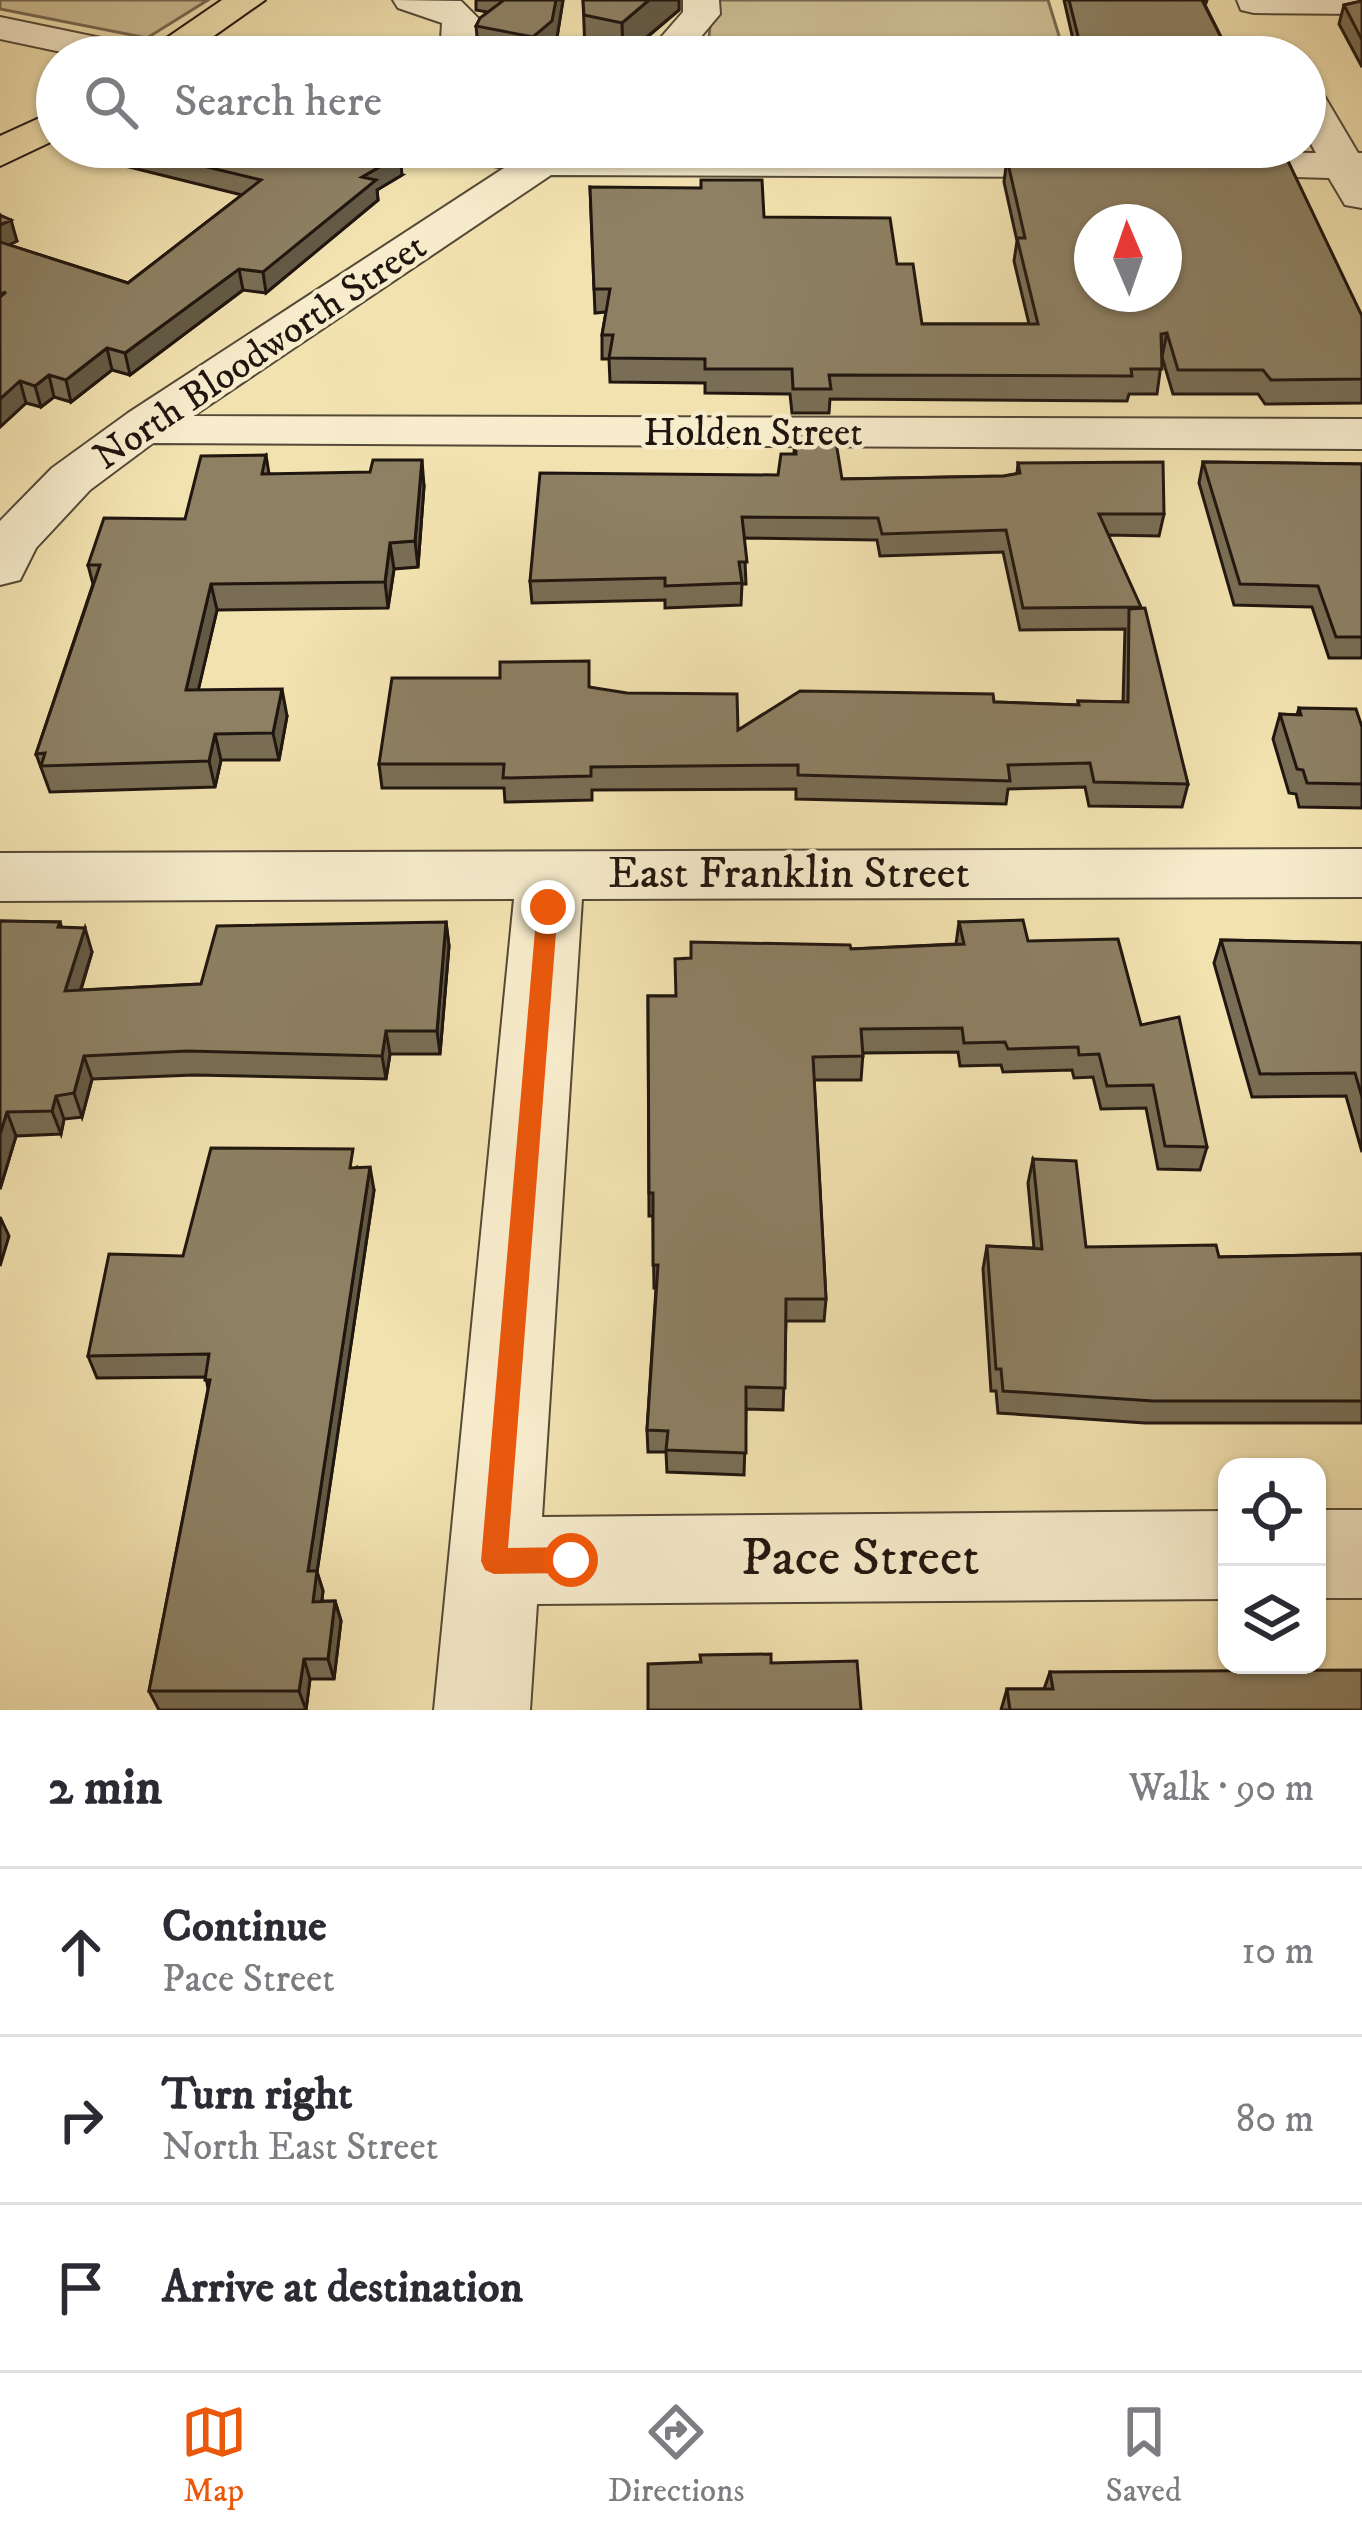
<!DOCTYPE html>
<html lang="en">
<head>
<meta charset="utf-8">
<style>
  :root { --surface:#fff; --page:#f2f2f3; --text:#2b2b33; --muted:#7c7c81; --line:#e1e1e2; --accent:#ea580c }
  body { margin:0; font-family:"IM FELL DW Pica",serif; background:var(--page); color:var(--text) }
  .controls { position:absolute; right:36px; bottom:36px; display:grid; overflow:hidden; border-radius:24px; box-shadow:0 3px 9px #0004 }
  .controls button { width:108px; height:108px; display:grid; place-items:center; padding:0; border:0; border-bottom:3px solid var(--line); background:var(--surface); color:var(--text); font:60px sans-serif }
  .compass { position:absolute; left:1074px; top:204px; width:108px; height:108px; border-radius:50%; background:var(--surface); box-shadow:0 3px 9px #0004; rotate:358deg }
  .stop { position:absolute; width:36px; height:36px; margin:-27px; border:9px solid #ea580c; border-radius:50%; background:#fff }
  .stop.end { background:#ea580c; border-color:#fff; box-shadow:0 3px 12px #0008 }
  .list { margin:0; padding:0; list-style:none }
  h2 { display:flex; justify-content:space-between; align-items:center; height:156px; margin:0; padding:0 48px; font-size:51px }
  h2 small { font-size:39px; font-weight:400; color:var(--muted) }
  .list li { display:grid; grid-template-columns:78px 1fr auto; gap:36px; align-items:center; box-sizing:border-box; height:168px; padding:0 48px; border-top:3px solid var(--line) }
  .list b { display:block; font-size:45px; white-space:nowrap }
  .list p { margin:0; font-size:39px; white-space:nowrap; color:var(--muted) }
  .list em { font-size:39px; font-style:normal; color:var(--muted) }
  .icon { flex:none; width:66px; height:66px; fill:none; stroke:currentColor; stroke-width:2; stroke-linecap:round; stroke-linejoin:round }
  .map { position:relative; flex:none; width:1362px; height:1710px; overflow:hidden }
  .search { position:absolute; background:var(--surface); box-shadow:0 3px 9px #0004; left:36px; right:36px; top:36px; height:132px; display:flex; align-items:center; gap:30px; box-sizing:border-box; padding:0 42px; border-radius:66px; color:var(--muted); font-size:45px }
  .sheet { height:660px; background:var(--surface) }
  nav { display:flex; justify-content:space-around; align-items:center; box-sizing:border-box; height:168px; border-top:3px solid var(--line); background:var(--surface); font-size:33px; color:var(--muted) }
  nav a { display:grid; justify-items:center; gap:6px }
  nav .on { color:var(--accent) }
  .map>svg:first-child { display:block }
  .green { fill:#cebf95; stroke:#776a52; stroke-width:3 }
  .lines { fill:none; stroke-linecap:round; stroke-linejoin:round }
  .minor-casing { stroke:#544937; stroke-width:4 }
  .major-casing { stroke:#20160f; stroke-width:4 }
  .minor { fill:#f7eccc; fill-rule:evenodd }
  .major { fill:#f2e2b0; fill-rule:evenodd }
  .wall { fill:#796e55; stroke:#20160f; stroke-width:3 }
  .shaded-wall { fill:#635a45; stroke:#20160f; stroke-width:3 }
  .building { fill:#8d8063; stroke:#20160f; stroke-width:3; fill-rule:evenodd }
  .route { fill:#ea580c }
  .labels { text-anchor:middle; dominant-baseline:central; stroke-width:9; stroke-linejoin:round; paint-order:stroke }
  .far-street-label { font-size:39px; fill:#20160f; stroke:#f7eccc }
  .street-label { font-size:45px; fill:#20160f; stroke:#f7eccc }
  .near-street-label { font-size:54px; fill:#20160f; stroke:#f7eccc }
</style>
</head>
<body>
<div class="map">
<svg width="1362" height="1710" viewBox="0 0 1362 1710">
  <rect width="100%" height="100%" fill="#f2e2b0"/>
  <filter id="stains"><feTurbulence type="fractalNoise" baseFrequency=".00167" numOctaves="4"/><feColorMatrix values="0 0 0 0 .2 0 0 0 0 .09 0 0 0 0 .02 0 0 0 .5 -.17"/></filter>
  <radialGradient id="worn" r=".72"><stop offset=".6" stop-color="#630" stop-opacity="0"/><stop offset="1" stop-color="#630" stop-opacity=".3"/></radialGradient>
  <path class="green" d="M 0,0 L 208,0 L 147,38 L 0,9 Z
    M 712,0 L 1048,0 L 1064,52 L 708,51 Z"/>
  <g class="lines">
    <g class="minor-casing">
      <path id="minor" d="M 393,0 L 461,1 L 480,20 L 478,57 L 440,57 L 442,23 L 398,8 Z
        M 683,0 L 719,0 L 720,14 L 684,57 L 644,57 L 683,12 Z
        M 1237,0 L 1362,0 L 1362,14 L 1254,13 L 1241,10 Z
        M 0,17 L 154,49 L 159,57 L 85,57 L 0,39 Z
        M 1305,83 L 1319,87 L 1358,153 L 1362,153 L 1362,208 L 1345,205 L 1329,178 L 1186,174 L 1180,165 L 1186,156 L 1201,152 L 1316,153 L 1305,133 Z
        M 433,147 L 1097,151 L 1112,155 L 1118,164 L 1112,173 L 1097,177 L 551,175 L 193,416 L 1362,419 L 1362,449 L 153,443 L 90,490 L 36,548 L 20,580 L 0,585 L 0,521 L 52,468 L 128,413 L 504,168 L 439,156 Z
        M 1362,849 L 1362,897 L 582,899 L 542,1517 L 1227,1511 L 1227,1599 L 537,1604 L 530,1710 L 434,1710 L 514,899 L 0,901 L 0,853 Z
        M 1317,1510 L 1362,1510 L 1362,1598 L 1317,1598 Z"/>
    </g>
    <g class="major-casing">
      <path id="major" d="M 222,0 L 265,0 L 184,57 L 139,57 Z
        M 57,110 L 57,139 L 0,166 L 0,136 Z"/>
    </g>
    <use href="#minor" class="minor"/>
    <use href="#major" class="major"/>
  </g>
  <path class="wall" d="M 476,0 L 563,0 L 554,56 L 479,57 L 476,26 L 487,12 L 476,10 Z
    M 583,0 L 679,0 L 679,10 L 624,57 L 618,57 L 585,50 Z
    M 1064,0 L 1207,0 L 1206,3 L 1204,3 L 1231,57 L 1077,57 Z
    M 1362,1 L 1362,67 L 1339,24 L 1344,5 Z
    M 121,147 L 402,175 L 377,190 L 378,200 L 266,293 L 243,290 L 130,375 L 112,370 L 71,402 L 54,397 L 41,407 L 26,403 L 0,427 L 0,215 L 17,241 L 9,245 L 128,283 L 242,195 L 125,166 Z
    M 1094,147 L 1267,147 L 1267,148 Z
    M 1007,159 L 1362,316 L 1362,403 L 1265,404 L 1258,394 L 1173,394 L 1162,357 L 1157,394 L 1129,394 L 1127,401 L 830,399 L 829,413 L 792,413 L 790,394 L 705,393 L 705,383 L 610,382 L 609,359 L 602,359 L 602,335 L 606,312 L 595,313 L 590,187 L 764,217 L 897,264 L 922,324 L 1029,324 L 1014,261 L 1017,241 L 1004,182 Z
    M 795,430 L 842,479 L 1004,476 L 1017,474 L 1018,463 L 1164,514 L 1159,536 L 1108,535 L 1188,784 L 1182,807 L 1089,806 L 1085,787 L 1008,789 L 1006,804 L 796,799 L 796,789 L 592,790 L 592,800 L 505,802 L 504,788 L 382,788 L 379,764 L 590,687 L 738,730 L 994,702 L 1078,705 L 1078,701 L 1123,702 L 1125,629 L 1020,630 L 1003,552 L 880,556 L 877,540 L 744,538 L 746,584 L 742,584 L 741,605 L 665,608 L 665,600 L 532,603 L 530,581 L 778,475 L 794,454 Z
    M 266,455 L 269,474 L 424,486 L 418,567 L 394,569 L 388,608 L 217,610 L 198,690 L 287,716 L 279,760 L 221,760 L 215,787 L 50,792 L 36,754 L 93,584 L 88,565 L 185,519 Z
    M 1203,462 L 1362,464 L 1362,658 L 1329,658 L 1312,607 L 1234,605 L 1199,483 Z
    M 1299,708 L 1362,727 L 1362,808 L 1299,807 L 1296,794 L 1289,793 L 1273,739 L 1280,714 L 1297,715 Z
    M 0,921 L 60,922 L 62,928 L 92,952 L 81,990 L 201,984 L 446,922 L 449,946 L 440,1054 L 390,1054 L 386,1079 L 194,1075 L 92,1079 L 82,1117 L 64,1119 L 61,1134 L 16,1136 L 0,1189 Z
    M 959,922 L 1028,941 L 1141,1025 L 1207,1147 L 1200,1170 L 1158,1169 L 1146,1108 L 1101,1109 L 1093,1077 L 1074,1078 L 1072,1070 L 1003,1072 L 1001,1065 L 960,1066 L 958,1052 L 863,1053 L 861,1080 L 814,1080 L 826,1299 L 824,1321 L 786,1321 L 783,1410 L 746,1409 L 744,1475 L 667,1472 L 666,1452 L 648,1452 L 647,1430 L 656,1288 L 654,1288 L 653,1216 L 649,1216 L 648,996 L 675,996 L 851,949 L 956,944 Z
    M 1221,940 L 1362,943 L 1362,1152 L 1346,1096 L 1252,1097 L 1214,963 Z
    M 1033,1159 L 1086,1247 L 1219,1257 L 1362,1254 L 1362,1423 L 1145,1423 L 998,1413 L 996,1391 L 991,1391 L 983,1269 L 987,1246 L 1034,1248 L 1028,1183 Z
    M 357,1167 L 374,1190 L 317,1572 L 323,1591 L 322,1601 L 335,1601 L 341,1621 L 334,1679 L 310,1679 L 306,1710 L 159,1710 L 149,1691 L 208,1389 L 206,1377 L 97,1378 L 88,1356 Z
    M 1050,1672 L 1362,1710 L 1001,1710 L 1007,1689 L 1044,1689 Z"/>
  <path class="shaded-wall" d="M 556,0 L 563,0 L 554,56 L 534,57 L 533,37 Z
    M 649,0 L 679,0 L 679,10 L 623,57 L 622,23 Z
    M 400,155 L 402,175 L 377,190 L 378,200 L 266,293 L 263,272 L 362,177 Z
    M 11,220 L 17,241 L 9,245 L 0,256 L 0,225 Z
    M 239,269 L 243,290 L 130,375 L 125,353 Z
    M 1167,333 L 1162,357 L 1161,334 Z
    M 107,348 L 112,370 L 71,402 L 66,380 Z
    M 49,375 L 54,397 L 41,407 L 35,386 Z
    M 20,381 L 26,403 L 0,427 L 0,399 Z
    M 422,460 L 424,486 L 418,567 L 415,541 Z
    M 390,543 L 394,569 L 388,608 L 385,582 Z
    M 211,584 L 217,610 L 192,717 L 186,690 Z
    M 282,689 L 287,716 L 279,760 L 273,733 Z
    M 215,734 L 221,760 L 215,787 L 209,761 Z
    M 446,922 L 449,946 L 440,1054 L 437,1031 Z
    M 85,928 L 92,952 L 73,1014 L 65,991 Z
    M 386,1031 L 390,1054 L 386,1079 L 382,1056 Z
    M 84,1056 L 92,1079 L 82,1117 L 74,1093 Z
    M 56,1096 L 64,1119 L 61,1134 L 52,1111 Z
    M 7,1112 L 16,1136 L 0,1189 L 0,1134 Z
    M 370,1167 L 374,1190 L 317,1572 L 323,1591 L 319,1622 L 313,1602 L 308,1571 Z
    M 0,1217 L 9,1236 L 0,1266 Z
    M 335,1601 L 341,1621 L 334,1679 L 328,1659 Z
    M 304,1659 L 310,1679 L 306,1710 L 299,1691 Z"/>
  <path class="building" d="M 504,0 L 556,0 L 552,21 L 533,37 L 476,26 L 480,18 Z
    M 583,0 L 649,0 L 622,23 L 584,15 Z
    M 1069,0 L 1202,0 L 1231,57 L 1077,57 L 1083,56 Z
    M 1362,1 L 1362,40 L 1344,5 Z
    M 124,147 L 376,147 L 400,155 L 362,177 L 376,180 L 263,272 L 239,269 L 125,353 L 107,348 L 66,380 L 49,375 L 35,386 L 20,381 L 0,399 L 0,297 L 6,292 L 0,294 L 0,242 L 128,283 L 261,180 Z
    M 1007,159 L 1288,161 L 1362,316 L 1362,379 L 1271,380 L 1263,370 L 1178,370 L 1167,333 L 1161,334 L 1162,369 L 1131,369 L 1132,376 L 829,375 L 831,389 L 793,389 L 792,369 L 705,369 L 705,359 L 609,358 L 613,335 L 602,335 L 610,289 L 594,289 L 590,187 L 701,188 L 701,180 L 762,180 L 764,217 L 890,218 L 897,264 L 913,264 L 922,324 L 1038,324 L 1017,238 L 1025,238 ZM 1092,222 L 1164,222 L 1164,294 L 1092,294 Z
    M 0,215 L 11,220 L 0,225 Z
    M 795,430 L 834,430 L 842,479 L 1004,476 L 1020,473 L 1018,463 L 1163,462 L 1164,514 L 1099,514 L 1141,607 L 1023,608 L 1006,530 L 882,534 L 878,518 L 742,517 L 747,562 L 739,562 L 742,583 L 665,586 L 665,578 L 530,581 L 540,473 L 778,475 L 781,454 L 796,454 Z
    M 266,455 L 262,474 L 370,472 L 373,460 L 422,460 L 415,541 L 390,543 L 385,582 L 211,584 L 186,690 L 282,689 L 273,733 L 215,734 L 209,761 L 41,766 L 45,753 L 36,754 L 100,565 L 88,565 L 104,518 L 185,519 L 201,456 Z
    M 1203,462 L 1362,464 L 1362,637 L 1336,637 L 1318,586 L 1240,584 Z
    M 1145,608 L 1188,784 L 1094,782 L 1090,763 L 1008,765 L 1010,781 L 798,775 L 798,765 L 591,767 L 591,776 L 503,778 L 504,764 L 379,764 L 392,678 L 500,678 L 500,662 L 589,661 L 589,687 L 627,693 L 737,694 L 738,730 L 800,691 L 993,694 L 994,702 L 1079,705 L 1078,701 L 1128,702 L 1129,609 Z
    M 1299,708 L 1356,709 L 1362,727 L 1362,784 L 1307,783 L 1303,770 L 1297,769 L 1280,714 L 1301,715 Z
    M 1023,920 L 1028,941 L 1118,939 L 1141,1025 L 1179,1017 L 1207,1147 L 1165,1146 L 1153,1085 L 1107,1086 L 1099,1054 L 1079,1055 L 1078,1047 L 1008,1049 L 1005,1042 L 964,1043 L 962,1028 L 861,1029 L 863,1056 L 813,1057 L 826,1299 L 786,1299 L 785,1388 L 746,1387 L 746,1453 L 666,1450 L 668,1431 L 647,1430 L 658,1265 L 653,1265 L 653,1193 L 649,1193 L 648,996 L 676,996 L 675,959 L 691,958 L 691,942 L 850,945 L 851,949 L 964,944 L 959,922 Z
    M 0,921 L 60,922 L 58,927 L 85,928 L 65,991 L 201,984 L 217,926 L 446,922 L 437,1031 L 386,1031 L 382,1056 L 187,1051 L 84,1056 L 74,1093 L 56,1096 L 52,1111 L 7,1112 L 0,1134 Z
    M 1221,940 L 1362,943 L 1362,1097 L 1355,1073 L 1260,1074 Z
    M 211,1148 L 353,1149 L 350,1168 L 370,1167 L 308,1571 L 317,1571 L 313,1602 L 335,1601 L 328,1659 L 304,1659 L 299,1691 L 149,1691 L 210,1380 L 205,1380 L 209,1354 L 88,1356 L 109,1254 L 183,1256 Z
    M 1033,1159 L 1076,1161 L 1086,1247 L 1216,1245 L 1219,1257 L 1362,1254 L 1362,1401 L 1153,1401 L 1003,1391 L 1001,1369 L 996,1369 L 987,1246 L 1042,1249 Z
    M 771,1654 L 771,1663 L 857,1661 L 861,1710 L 648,1710 L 648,1664 L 701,1662 L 700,1655 Z
    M 1362,1670 L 1362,1710 L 1010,1710 L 1007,1689 L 1053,1689 L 1050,1672 Z"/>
  <path class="route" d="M 548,900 L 558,907 L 508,1548 L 571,1547 L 581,1551 L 585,1560 L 581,1569 L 571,1573 L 494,1574 L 485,1570 L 481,1561 L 537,907 Z"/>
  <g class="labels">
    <g class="far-street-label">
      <text transform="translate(260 352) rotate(-34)">North Bloodworth Street</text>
      <text x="753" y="433">Holden Street</text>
    </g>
    <g class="street-label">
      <text x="789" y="874">East Franklin Street</text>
    </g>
    <g class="near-street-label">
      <text x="860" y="1558">Pace Street</text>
    </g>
  </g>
  <rect width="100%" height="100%" filter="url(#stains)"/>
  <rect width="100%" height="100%" fill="url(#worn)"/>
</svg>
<div class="controls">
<button><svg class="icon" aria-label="locate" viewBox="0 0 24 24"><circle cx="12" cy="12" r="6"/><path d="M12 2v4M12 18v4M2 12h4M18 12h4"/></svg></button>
<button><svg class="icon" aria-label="layers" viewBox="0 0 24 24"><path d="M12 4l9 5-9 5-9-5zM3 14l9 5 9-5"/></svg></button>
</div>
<svg class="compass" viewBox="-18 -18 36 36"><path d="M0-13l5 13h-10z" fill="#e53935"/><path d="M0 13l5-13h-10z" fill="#7c7c81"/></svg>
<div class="stop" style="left:571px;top:1560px"></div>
<div class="stop end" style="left:548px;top:907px"></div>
<div class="search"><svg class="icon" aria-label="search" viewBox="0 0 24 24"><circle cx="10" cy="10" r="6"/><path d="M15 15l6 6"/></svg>Search here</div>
</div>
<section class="sheet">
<h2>2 min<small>Walk · 90 m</small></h2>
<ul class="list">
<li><svg class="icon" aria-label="ahead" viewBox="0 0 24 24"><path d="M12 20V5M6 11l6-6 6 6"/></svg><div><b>Continue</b><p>Pace Street</p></div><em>10 m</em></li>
<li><svg class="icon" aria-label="right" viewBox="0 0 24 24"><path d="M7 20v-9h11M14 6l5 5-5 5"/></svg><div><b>Turn right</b><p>North East Street</p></div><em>80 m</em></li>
<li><svg class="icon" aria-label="arrive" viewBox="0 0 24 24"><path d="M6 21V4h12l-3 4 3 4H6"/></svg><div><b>Arrive at destination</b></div></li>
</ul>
</section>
<nav>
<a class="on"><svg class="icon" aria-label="map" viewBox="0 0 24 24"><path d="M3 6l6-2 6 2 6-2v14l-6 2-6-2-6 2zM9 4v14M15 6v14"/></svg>Map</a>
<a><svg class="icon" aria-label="directions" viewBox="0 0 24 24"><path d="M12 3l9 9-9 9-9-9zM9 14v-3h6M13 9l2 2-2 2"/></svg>Directions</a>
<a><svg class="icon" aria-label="saved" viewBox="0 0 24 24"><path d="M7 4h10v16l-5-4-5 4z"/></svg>Saved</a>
</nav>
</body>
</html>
